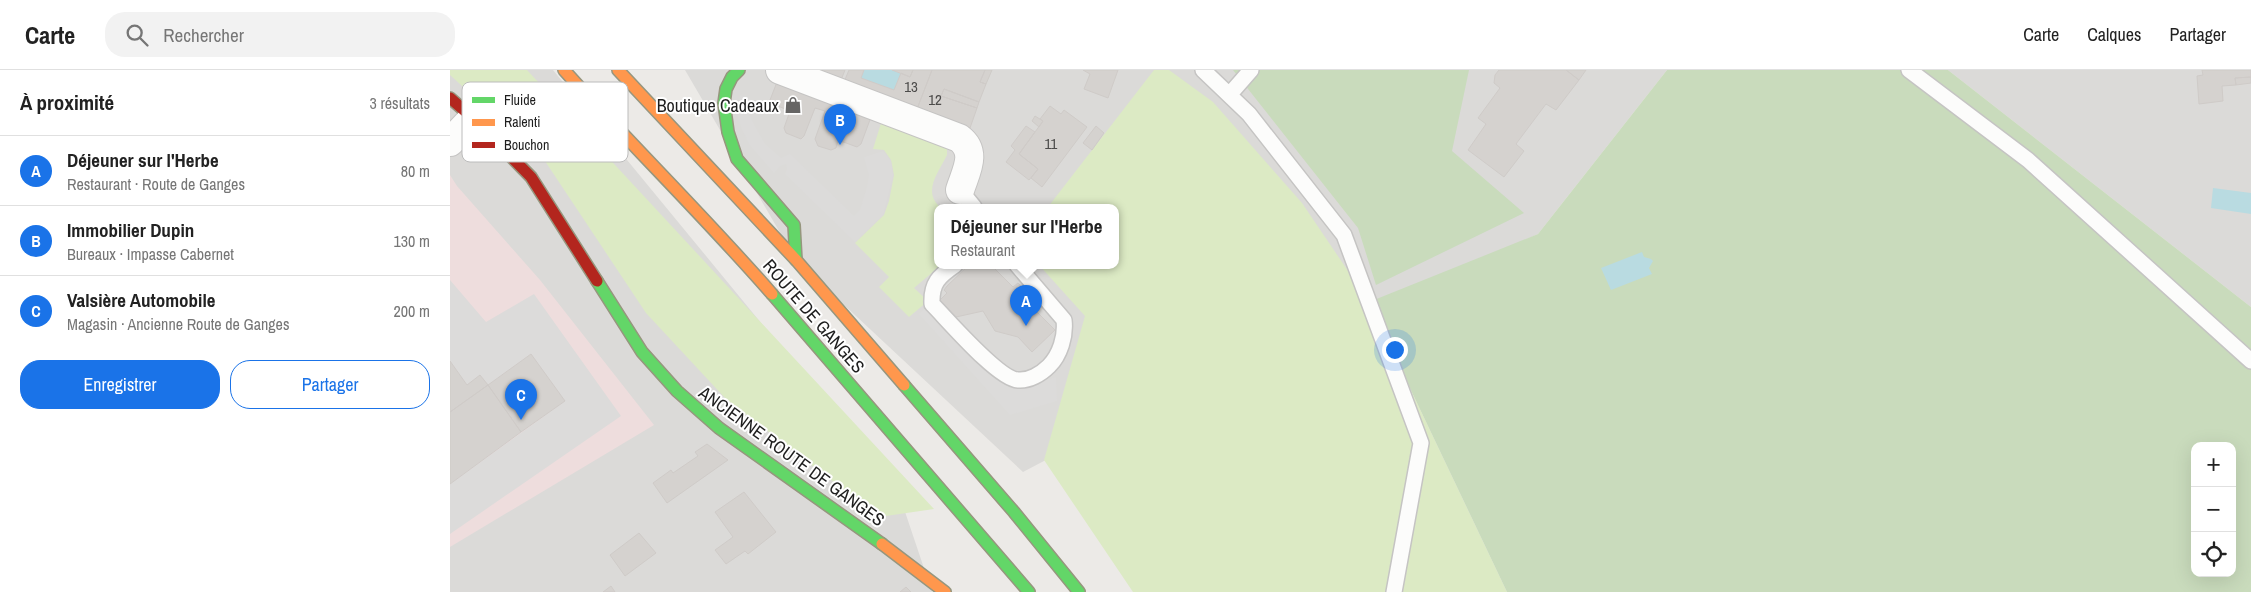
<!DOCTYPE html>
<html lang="fr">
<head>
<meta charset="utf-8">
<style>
  :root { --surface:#fff; --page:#f2f2f2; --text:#222; --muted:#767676; --line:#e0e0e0; --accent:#1a73e8 }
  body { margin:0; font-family:"Archivo Narrow",sans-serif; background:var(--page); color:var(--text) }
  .controls { position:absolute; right:15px; bottom:15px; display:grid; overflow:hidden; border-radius:10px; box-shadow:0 5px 20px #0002 }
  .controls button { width:45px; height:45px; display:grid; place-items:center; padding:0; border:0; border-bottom:1px solid var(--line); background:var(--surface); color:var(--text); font:25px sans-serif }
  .you { position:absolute; left:944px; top:279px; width:18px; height:18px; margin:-12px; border:4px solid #fff; border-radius:50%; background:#1a73e8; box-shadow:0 0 0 8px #1a73e833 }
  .badge { display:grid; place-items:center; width:32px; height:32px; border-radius:50%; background:var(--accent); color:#fff; font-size:16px; font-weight:700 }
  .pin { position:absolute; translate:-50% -41px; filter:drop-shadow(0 1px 2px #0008) }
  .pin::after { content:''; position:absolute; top:26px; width:18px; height:15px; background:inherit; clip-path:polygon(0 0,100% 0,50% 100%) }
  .popup { position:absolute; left:484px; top:134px; width:185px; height:65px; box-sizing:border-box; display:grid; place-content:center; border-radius:10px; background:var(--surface); filter:drop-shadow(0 1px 4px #0005); font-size:16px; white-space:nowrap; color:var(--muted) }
  .popup b { font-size:19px; color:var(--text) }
  .popup::after { content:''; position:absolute; left:50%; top:100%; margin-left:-10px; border:10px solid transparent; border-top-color:var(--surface) }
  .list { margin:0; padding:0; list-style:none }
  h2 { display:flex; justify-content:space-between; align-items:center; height:65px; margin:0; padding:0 20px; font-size:21px }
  h2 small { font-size:16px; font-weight:400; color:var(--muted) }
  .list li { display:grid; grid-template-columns:32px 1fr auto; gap:15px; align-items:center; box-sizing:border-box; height:70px; padding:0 20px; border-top:1px solid var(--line) }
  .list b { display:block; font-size:19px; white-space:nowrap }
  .list p { margin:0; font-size:16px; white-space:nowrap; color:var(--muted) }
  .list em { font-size:16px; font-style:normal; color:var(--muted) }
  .actions { display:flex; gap:10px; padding:15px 20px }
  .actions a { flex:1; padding:11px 0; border:1px solid var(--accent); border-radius:20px; text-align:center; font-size:18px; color:var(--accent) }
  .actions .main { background:var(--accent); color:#fff }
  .icon { flex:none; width:28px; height:28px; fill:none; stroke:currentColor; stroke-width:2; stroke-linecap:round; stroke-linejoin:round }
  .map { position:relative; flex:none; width:1801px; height:522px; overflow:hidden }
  header { display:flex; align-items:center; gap:30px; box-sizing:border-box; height:70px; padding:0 25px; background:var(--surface); border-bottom:1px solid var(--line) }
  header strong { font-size:24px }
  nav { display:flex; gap:28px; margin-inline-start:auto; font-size:18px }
  .search { width:350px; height:45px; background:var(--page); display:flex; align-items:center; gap:12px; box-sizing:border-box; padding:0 18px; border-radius:20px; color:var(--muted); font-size:19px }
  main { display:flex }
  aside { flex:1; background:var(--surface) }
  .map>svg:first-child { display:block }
  .residential { fill:#dbdad8; fill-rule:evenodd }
  .commercial { fill:#edd }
  .grass { fill:#dceac4 }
  .forest { fill:#c9dbbc; fill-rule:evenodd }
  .parking { fill:#dcdbda }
  .water { fill:#b9dbe1 }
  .building { fill:#d5d2cf; stroke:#cfcbc8 }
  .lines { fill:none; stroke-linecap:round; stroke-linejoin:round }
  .lane-casing { stroke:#c5c4c3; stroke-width:18 }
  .street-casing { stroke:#c5c4c3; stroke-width:30 }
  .fast-casing { stroke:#96967e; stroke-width:14 }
  .slow-casing { stroke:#96967e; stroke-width:14 }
  .jam-casing { stroke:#96967e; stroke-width:14 }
  .lane { stroke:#fcfcfb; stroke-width:15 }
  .street { stroke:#fcfcfb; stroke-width:28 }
  .fast { stroke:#63d668; stroke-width:11 }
  .slow { stroke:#ff974d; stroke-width:11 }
  .jam { stroke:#b3261e; stroke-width:11 }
  .labels { text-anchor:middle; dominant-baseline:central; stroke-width:4; stroke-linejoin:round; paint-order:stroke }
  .number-label { font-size:15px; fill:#4c4b4a }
  .poi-label { font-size:18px; fill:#1e1e1e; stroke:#fff; text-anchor:end }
  .street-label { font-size:18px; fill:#1e1e1e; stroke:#fff }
  .key { fill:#fff; stroke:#bcbcbc; stroke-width:1 }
  .key-label { font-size:14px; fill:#1e1e1e }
</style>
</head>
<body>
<header>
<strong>Carte</strong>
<div class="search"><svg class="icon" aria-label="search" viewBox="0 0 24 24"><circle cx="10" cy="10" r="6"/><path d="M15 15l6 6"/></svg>Rechercher</div>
<nav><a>Carte</a><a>Calques</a><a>Partager</a></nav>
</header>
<main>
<aside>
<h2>À proximité<small>3 résultats</small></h2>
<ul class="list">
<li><span class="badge">A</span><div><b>Déjeuner sur l'Herbe</b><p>Restaurant · Route de Ganges</p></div><em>80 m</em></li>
<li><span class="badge">B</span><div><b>Immobilier Dupin</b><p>Bureaux · Impasse Cabernet</p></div><em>130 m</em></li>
<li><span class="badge">C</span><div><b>Valsière Automobile</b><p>Magasin · Ancienne Route de Ganges</p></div><em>200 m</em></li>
</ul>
<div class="actions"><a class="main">Enregistrer</a><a>Partager</a></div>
</aside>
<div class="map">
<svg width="1801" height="522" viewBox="0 0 1801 522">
  <rect width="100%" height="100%" fill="#eceae7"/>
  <path class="residential" d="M 0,0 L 103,0 L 447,418 L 482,522 L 0,522 Z
    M 235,0 L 1217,0 L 1088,164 L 611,382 L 573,402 L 346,190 ZM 487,137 L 665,137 L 665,195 L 487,195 Z
    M 1498,0 L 1801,0 L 1801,237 Z"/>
  <path class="commercial" d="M 0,105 L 7,116 L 90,210 L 204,355 L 0,477 Z"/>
  <path class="grass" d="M 0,0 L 77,0 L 484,439 L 429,447 L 276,329 L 196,243 L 95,91 L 0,5 Z
    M 704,0 L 719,0 L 763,32 L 852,133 L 919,232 L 1057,522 L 683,522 L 594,390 L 635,246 L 589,195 L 665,195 L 665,137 L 598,137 Z
    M 432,50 L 493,74 L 497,78 L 497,85 C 489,102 472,121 490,137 L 487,137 L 487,195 L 491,195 L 464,218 L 478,231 L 459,247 L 429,217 L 439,207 L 405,173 L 434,145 L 439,131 L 444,105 L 441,90 L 434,80 L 423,79 Z"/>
  <path class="forest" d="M 783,0 L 1019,0 L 1002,81 L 1074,143 L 926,215 L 908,158 Z
    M 1217,0 L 1498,0 L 1801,237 L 1801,522 L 1057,522 L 919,232 L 1088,164 ZM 1745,376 L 1782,376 L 1782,503 L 1745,503 Z"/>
  <path class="parking" d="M 290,25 L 299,27 L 297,38 L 302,51 L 315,74 L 331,88 L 340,84 L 404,146 L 410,140 L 417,117 L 419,105 L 414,87 L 433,81 L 441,91 L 443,105 L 433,145 L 405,172 L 335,104 L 337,99 L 336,94 L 330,96 L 324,103 L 299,74 L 291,57 L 287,42 Z
    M 0,210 L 36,252 L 84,224 L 171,346 L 0,464 L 0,414 L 115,331 L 81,284 L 38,315 L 30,305 L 17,315 L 0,291 Z
    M 479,235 L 566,319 L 606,307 L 607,331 L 560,345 L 469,244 Z"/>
  <path class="water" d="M 414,0 L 442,0 L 451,3 L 444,20 L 411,8 Z
    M 1763,118 L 1801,123 L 1801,144 L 1761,138 Z
    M 1192,182 L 1194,187 L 1201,189 L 1203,191 L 1199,198 L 1202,204 L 1161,220 L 1151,198 Z"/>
  <path class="building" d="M 366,0 L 395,0 L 391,10 Z
    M 399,0 L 414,0 L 411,8 L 444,20 L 451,3 L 460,7 L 463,0 L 482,0 L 467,39 L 394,12 Z
    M 442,0 L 463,0 L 460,7 Z
    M 482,0 L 535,0 L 530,12 L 536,14 L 529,32 L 494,19 L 491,26 L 527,38 L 520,58 L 467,39 Z
    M 535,0 L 542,0 L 536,14 L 530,12 Z
    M 633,0 L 668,0 L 658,28 L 634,19 L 640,4 Z
    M 1049,0 L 1116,0 L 1129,10 L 1106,40 L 1096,34 L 1066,74 L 1074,81 L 1054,107 L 1018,80 L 1036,54 L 1028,48 L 1050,18 L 1044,13 L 1045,5 Z
    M 1116,0 L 1136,0 L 1129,10 Z
    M 1752,0 L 1801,0 L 1801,7 L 1785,8 L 1786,15 L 1772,16 L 1773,31 L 1749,34 L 1747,6 L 1753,5 Z
    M 1801,7 L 1801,13 L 1786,15 L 1785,8 Z
    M 327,12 L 421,47 L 411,74 L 407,77 L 388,70 L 386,78 L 381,80 L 368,76 L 365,69 L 375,41 L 365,38 L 354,66 L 351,69 L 336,63 L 334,58 L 340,41 L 323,34 L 320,30 Z
    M 494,19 L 529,32 L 527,38 L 491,26 Z
    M 600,36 L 611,44 L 614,40 L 637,57 L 592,117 L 581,108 L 588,99 L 569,84 L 593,51 L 590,49 Z
    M 585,46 L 593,51 L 589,57 L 582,51 Z
    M 576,56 L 585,62 L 569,84 L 588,99 L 579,110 L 556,92 L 565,80 L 561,76 Z
    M 646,56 L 654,63 L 642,80 L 633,73 Z
    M 519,195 L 541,195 L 563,217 L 568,213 L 583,228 L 578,233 L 605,260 L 582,282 L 568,267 L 545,261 L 533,241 L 506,247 L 490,230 L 497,223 L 494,220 L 497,216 Z
    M 81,284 L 115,331 L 71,362 L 38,315 Z
    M 0,291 L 17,315 L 30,305 L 38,315 L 0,342 Z
    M 38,315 L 71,362 L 0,414 L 0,342 Z
    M 257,374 L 278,390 L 217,433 L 203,413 L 221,400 L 223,403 L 248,386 L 245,382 Z
    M 294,422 L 326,462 L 298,484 L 295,481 L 276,494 L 265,480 L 283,467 L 265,442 Z
    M 189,463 L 206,483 L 175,506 L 160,485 Z
    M 161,516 L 165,522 L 153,522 Z
    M 456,517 L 461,522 L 450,522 Z"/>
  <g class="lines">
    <g class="lane-casing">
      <path id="lane" d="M 753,0 L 799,44 L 894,165 L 971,373 L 944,522
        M 1459,0 L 1578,90 L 1801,291
        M 780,24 L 801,0
        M 510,120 L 524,137
        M 505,195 C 489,206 481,213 482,234 C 498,250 548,309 568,310 C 579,311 591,304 599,296 C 610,285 616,266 614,250 L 567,195"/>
    </g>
    <g class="street-casing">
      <path id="street" d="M 330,0 L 509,68 C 528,82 516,101 510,120
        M 0,72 L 23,48"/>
    </g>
    <g class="fast-casing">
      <path id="fast" d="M 289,0 L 282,7 L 276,19 L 274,33 L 278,62 L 287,89 L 344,155 L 346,190
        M 147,211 L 192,282 L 227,321 L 269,358 L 432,474
        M 322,224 L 579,522
        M 454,315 L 564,442 L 629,522"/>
    </g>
    <g class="slow-casing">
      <path id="slow" d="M 114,0 C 182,76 255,147 322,224
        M 168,0 L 346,190 L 454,315
        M 432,474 L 495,522"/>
    </g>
    <g class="jam-casing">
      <path id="jam" d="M 0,28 L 23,48 L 81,107 L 147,211"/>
    </g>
    <use href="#lane" class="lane"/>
    <use href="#street" class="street"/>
    <use href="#fast" class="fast"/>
    <use href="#slow" class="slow"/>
    <use href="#jam" class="jam"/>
  </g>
  <defs>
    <g id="shop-bare" transform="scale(1.35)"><path d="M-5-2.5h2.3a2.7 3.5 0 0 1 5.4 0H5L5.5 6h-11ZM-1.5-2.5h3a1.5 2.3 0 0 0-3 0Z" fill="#666564" stroke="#fff" stroke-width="2.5" paint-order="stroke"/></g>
  </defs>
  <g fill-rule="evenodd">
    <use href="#shop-bare" x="343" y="35"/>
  </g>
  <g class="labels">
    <g class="number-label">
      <text x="461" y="16">13</text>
      <text x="485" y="29">12</text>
      <text x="601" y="73">11</text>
    </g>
    <g class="poi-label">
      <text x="329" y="35">Boutique Cadeaux</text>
    </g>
    <g class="street-label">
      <text transform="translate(364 246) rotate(49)">ROUTE DE GANGES</text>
      <text transform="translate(342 386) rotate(36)">ANCIENNE ROUTE DE GANGES</text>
    </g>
  </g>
  <rect x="12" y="12" width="166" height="80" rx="8" class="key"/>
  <rect x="22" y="27" width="23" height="6" fill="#63d668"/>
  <rect x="22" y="49" width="23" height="7" fill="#ff974d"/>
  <rect x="22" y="72" width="23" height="6" fill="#b3261e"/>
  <g class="key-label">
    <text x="54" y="35">Fluide</text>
    <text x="54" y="57">Ralenti</text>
    <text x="54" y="80">Bouchon</text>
  </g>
</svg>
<div class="controls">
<button>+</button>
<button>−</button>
<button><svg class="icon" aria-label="locate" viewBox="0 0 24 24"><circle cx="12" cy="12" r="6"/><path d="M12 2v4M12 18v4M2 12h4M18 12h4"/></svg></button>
</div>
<div class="you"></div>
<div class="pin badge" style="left:576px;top:256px">A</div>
<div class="popup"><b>Déjeuner sur l'Herbe</b>Restaurant</div>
<div class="pin badge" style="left:390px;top:75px">B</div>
<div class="pin badge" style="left:71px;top:350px">C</div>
</div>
</main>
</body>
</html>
